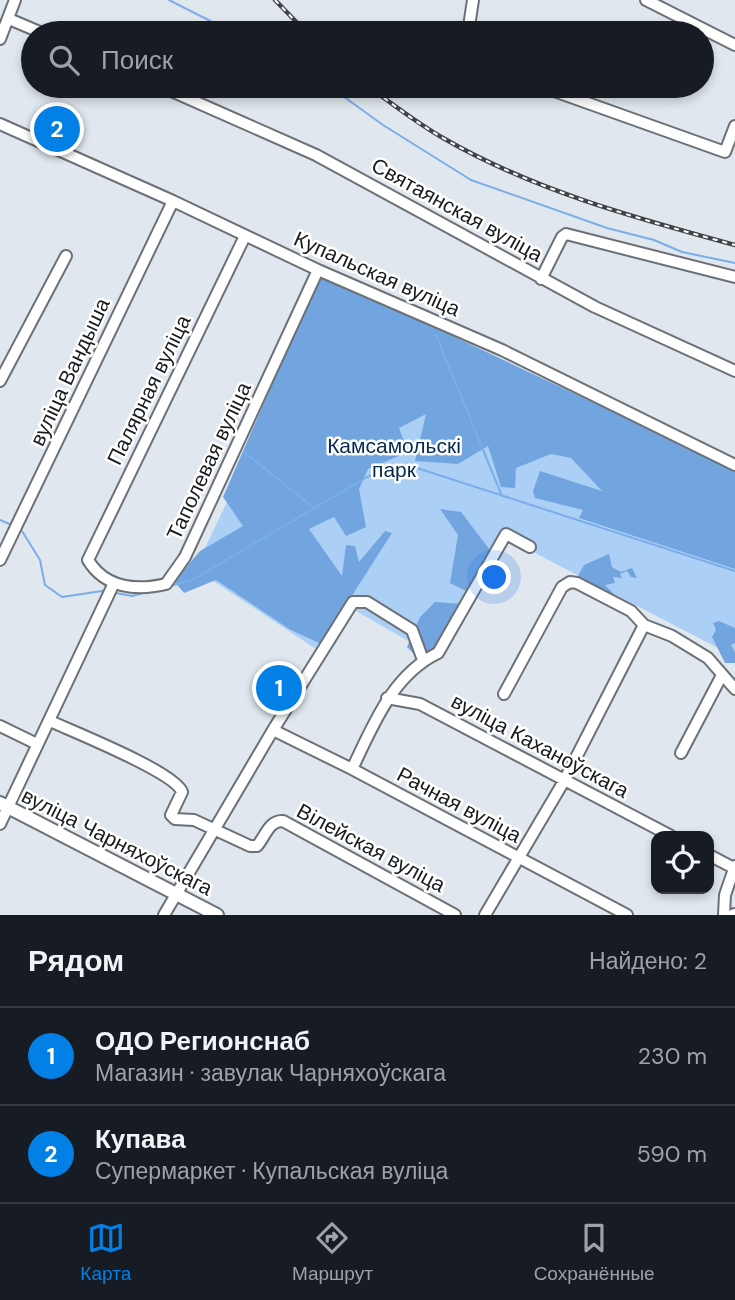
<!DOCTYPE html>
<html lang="ru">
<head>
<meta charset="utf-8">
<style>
  :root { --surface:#171b24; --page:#242831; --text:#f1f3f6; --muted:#9ea1a6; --line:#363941; --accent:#0280e6 }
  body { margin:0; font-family:"DM Sans",sans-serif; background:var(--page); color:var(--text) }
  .controls { position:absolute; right:21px; bottom:21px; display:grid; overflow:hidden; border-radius:14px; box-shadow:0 4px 10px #0003 }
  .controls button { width:63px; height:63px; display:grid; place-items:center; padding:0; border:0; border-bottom:2px solid var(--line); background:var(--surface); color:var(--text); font:35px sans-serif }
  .you { position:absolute; left:495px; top:578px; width:24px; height:24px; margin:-18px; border:5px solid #fff; border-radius:50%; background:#1a73e8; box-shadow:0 0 0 10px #1a73e833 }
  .badge { display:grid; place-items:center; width:46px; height:46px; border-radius:50%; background:var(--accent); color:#fff; font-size:23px; font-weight:700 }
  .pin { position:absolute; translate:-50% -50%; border:4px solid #fff; box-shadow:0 2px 7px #0006 }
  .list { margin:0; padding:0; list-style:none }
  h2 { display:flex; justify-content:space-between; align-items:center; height:91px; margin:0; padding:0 28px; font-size:30px }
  h2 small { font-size:23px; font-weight:400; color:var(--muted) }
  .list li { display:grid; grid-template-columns:46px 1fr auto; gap:21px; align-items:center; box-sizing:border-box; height:98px; padding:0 28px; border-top:2px solid var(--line) }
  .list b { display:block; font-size:26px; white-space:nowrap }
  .list p { margin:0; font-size:23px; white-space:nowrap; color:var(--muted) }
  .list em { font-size:23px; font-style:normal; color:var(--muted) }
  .icon { flex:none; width:38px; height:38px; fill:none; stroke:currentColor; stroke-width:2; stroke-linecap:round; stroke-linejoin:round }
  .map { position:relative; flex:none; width:735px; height:915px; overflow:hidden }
  .search { position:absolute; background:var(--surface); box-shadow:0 4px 10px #0003; left:21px; right:21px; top:21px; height:77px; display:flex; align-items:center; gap:18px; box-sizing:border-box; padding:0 24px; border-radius:38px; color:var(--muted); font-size:26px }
  .sheet { height:287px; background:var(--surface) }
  nav { display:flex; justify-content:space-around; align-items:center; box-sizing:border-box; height:98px; border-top:2px solid var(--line); background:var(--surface); font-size:19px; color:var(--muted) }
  nav a { display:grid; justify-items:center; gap:4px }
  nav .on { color:var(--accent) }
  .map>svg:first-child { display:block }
  .green { fill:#accff6 }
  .forest { fill:#72a5e0 }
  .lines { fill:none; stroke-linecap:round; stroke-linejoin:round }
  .stream { stroke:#7aaee9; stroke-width:2 }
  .minor-casing { stroke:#6b7177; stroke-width:14 }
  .major-casing { stroke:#6b7177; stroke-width:16 }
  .minor { stroke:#fff; stroke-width:10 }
  .major { stroke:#fff; stroke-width:12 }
  .rail-casing { stroke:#414447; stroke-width:4.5 }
  .rail { stroke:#fff; stroke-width:2; stroke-dasharray:5; stroke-linecap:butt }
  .labels { text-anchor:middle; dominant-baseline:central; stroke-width:5; stroke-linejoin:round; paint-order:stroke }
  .street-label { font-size:21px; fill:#191b1d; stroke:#fff }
  .park-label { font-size:21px; fill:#042a50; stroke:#fff }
</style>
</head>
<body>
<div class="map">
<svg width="735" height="915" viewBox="0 0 735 915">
  <rect width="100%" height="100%" fill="#e0e7ee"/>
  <path class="green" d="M 333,280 L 735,474 L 735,663 L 724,651 L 502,536 L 431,654 L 351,608 L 322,653 L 195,569 Z"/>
  <path class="forest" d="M 325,276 L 735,469 L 735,569 L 579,518 L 583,510 L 535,498 L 533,491 L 540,471 L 602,491 L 571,458 L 551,454 L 516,468 L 515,488 L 501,487 L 488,446 L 458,464 L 415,461 L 426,414 L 399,428 L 408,452 L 368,469 L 359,489 L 366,527 L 346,536 L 334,517 L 309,529 L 342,576 L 346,545 L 355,546 L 359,562 L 385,531 L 392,533 L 321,644 L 289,629 L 216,580 L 184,593 L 174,581 L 200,551 L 243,526 L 223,497 L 318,279 Z
    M 440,509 L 461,512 L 493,554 L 470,593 L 450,583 L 458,535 Z
    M 609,554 L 612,567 L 621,572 L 632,568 L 637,578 L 631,577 L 627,571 L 620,574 L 622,578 L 613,577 L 615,583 L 605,585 L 615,595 L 612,598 L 577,578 L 584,565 Z
    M 435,602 L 464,604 L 439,647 L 416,656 L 407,647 L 420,617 Z
    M 719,621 L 735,628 L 735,643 L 731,645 L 735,652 L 735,663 L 725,663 L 712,637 L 716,630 L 713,623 Z"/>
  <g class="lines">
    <path class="stream" d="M 169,0 L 234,33
      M 329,86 L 383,125 L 471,180 L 607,228 L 654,240 L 682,252 L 735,263
      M 436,335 L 502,496
      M 244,452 L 314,508
      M 0,520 L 12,525
      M 22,531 L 40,560 L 45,585 L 62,597 L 102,591
      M 170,586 L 194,579 L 367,477 L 386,470 L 417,468 L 735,571
      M 116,593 L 132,596 L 148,592"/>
    <g class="minor-casing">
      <path id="minor" d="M 646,0 L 735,45
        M 9,19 L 42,33
        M 468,33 L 473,0
        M 0,39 L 15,0
        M 160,86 L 316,155 L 595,307 L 735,371
        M 540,86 L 725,152 L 735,126
        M 0,124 L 173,201 L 318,270 L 502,350 L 735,465
        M 245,236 L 88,560 C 105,588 136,591 166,584 L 185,557 L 318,270
        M 541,279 L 562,237 L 566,234 L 735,277
        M 0,381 L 66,256
        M 0,560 L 173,201
        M 504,694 L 562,587 L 570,582 L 577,583 L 631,611 L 644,625 L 672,636 L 708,658 L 735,689
        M 387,698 L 420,704 L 671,836
        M 50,721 C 74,732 175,772 182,792 L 171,815 L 175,819 L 194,820 L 250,846 L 257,846 C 265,837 269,820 283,821 L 455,915
        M 0,726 L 37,744
        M 273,730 L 352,769 L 627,915
        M 681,753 L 722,675
        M 352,769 C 373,726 392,675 438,653 L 506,534 L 530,547
        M 0,824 L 114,583
        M 709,855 L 734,868
        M 164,915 L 273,730 L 353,602 L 367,602 L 412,630 L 423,660
        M 485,915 L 564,781 L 644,625
        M 724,915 L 725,895 L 735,866
        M 732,915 L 735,914"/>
    </g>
    <g class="major-casing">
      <path id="major" d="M 0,803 L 217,915"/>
    </g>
    <use href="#minor" class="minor"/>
    <use href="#major" class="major"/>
    <g class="rail-casing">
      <path id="rail" d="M 275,0 L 307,33
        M 368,86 C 392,104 417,123 443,138 C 533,190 635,218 735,245"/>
    </g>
    <use href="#rail" class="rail"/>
  </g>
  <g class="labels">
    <g class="street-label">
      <text transform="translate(457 210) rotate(29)">Святаянская вуліца</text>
      <text transform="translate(377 274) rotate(24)">Купальская вуліца</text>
      <text transform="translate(70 372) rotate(-65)">вуліца Вандыша</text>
      <text transform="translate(149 390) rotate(-64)">Палярная вуліца</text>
      <text transform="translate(209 461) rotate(-65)">Таполевая вуліца</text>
      <text transform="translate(540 746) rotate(28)">вуліца Каханоўскага</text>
      <text transform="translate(459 805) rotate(28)">Рачная вуліца</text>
      <text transform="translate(117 842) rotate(27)">вуліца Чарняхоўскага</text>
      <text transform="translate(371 848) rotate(28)">Вілейская вуліца</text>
    </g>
    <g class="park-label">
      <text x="394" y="446">Камсамольскі<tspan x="394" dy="24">парк</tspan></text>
    </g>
  </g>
</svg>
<div class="controls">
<button><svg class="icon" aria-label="locate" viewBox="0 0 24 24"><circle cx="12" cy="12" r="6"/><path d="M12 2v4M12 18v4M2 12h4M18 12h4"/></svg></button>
</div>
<div class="you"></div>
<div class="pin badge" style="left:279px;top:688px">1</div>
<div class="pin badge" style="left:57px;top:129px">2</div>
<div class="search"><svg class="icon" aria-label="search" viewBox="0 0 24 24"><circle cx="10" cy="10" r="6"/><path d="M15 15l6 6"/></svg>Поиск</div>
</div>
<section class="sheet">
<h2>Рядом<small>Найдено: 2</small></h2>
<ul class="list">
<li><span class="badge">1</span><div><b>ОДО Регионснаб</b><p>Магазин · завулак Чарняхоўскага</p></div><em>230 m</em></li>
<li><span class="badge">2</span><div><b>Купава</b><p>Супермаркет · Купальская вуліца</p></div><em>590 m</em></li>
</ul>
</section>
<nav>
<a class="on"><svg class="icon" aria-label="map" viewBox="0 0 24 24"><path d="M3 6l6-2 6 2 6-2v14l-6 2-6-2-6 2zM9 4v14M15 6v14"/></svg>Карта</a>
<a><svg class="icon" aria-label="directions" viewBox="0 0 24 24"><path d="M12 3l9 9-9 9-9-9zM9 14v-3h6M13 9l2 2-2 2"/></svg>Маршрут</a>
<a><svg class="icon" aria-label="saved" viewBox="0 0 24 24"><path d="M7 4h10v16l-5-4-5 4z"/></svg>Сохранённые</a>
</nav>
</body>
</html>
